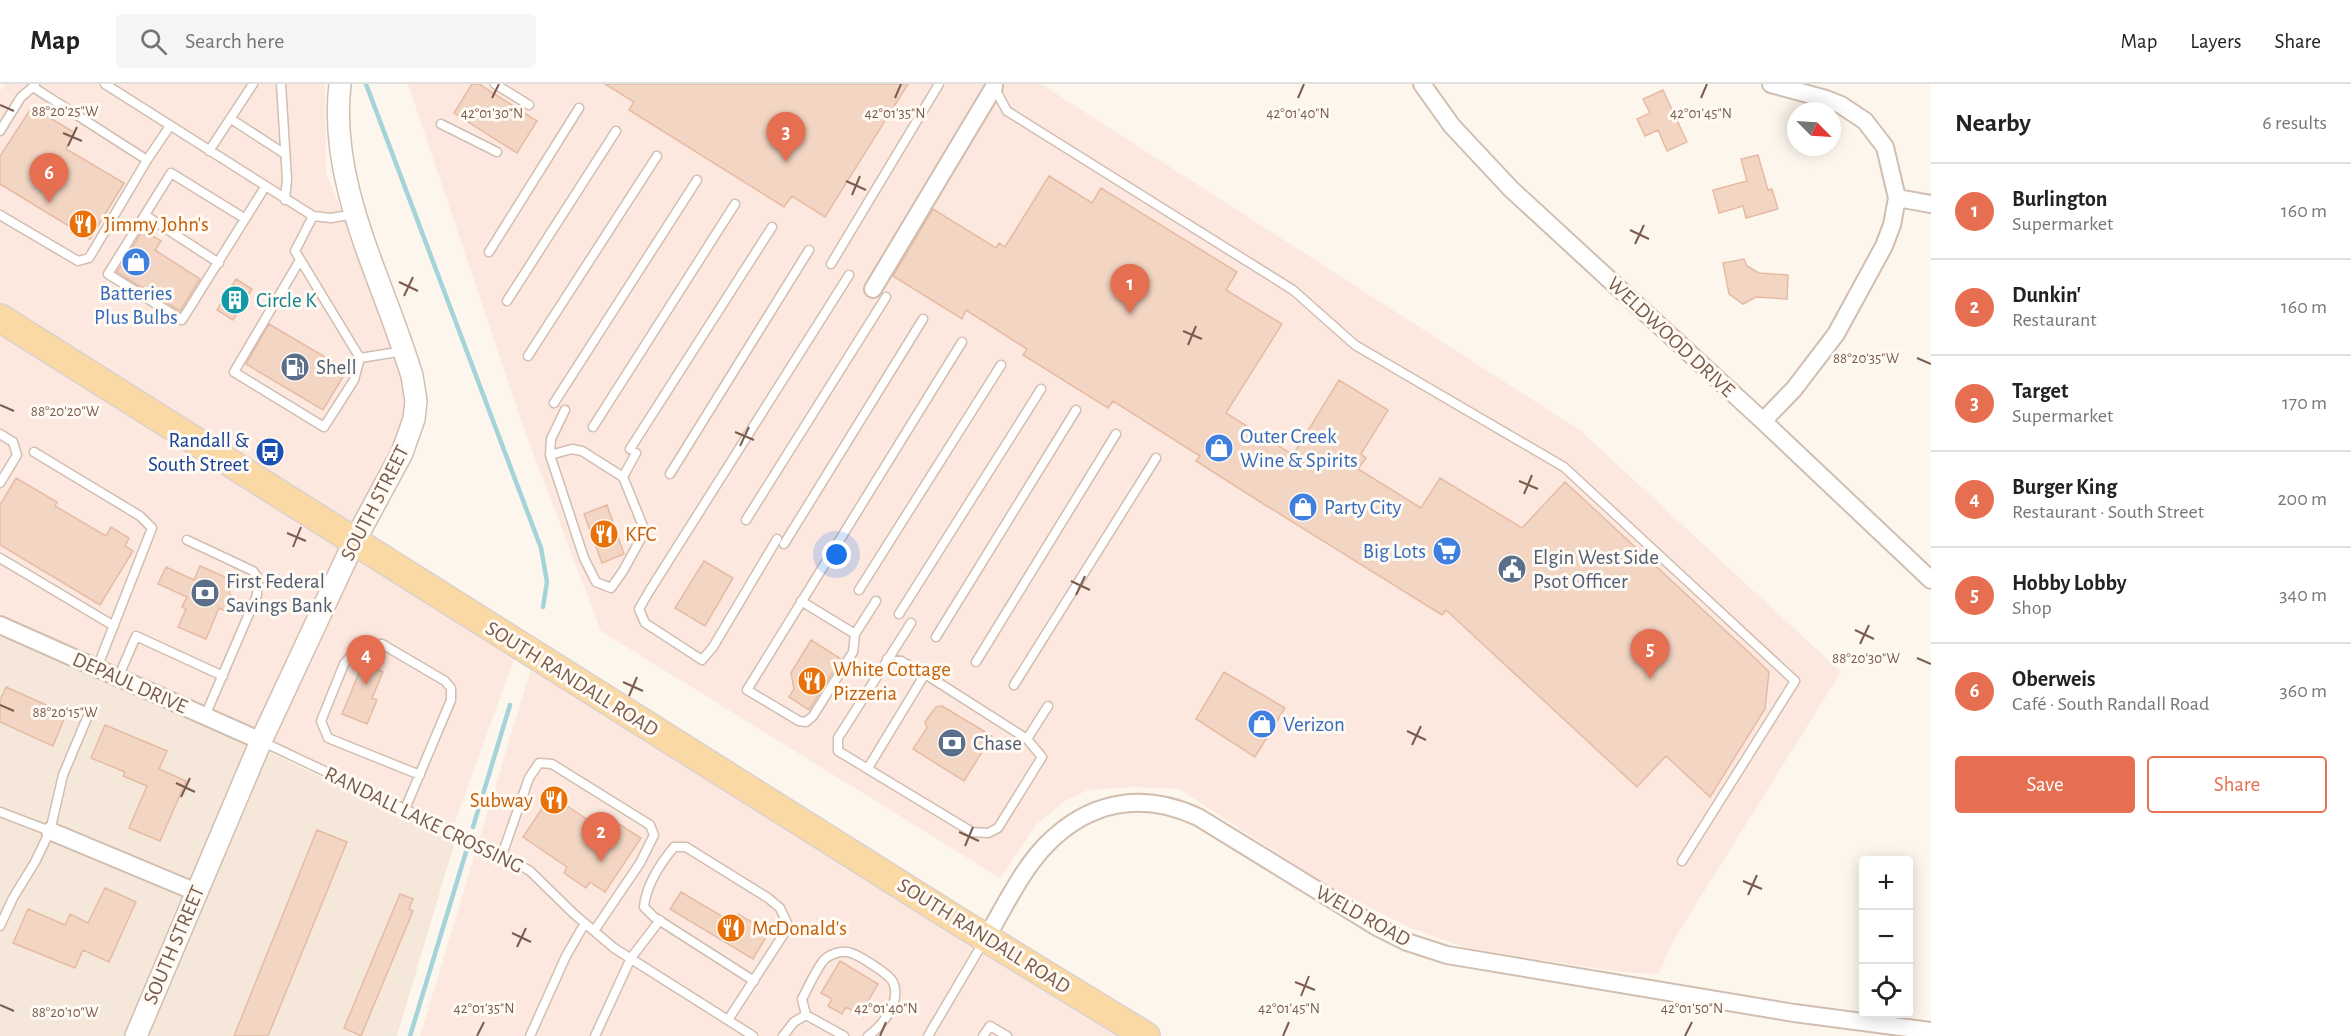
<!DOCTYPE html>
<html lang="en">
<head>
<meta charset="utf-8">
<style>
  :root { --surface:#fff; --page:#f6f6f6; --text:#222; --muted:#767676; --line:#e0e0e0; --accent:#e76f51 }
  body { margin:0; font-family:"Alegreya Sans",sans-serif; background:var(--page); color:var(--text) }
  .controls { position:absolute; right:18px; bottom:18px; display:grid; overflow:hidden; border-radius:6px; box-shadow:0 3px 15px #0003 }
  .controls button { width:54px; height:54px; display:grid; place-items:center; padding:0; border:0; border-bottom:2px solid var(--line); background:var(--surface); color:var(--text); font:30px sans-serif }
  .compass { position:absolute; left:1787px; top:18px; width:54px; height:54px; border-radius:50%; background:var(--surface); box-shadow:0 3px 15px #0003; rotate:114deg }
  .you { position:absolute; left:837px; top:471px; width:21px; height:21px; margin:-15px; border:4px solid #fff; border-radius:50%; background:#1a73e8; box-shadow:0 0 0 9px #1a73e833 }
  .badge { display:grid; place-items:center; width:39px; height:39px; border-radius:50%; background:var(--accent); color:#fff; font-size:20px; font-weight:700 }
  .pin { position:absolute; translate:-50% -50px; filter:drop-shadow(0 2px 3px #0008) }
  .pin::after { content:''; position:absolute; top:32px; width:21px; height:18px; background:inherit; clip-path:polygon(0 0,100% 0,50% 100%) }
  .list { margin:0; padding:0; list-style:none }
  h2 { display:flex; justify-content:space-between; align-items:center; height:78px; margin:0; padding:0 24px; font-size:26px }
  h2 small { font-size:20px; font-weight:400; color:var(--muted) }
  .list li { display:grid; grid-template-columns:39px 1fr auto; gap:18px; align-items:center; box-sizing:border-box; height:96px; padding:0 24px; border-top:2px solid var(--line) }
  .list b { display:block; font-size:22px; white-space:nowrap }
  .list p { margin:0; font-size:20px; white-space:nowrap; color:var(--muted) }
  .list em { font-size:20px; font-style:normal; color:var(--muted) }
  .actions { display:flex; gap:12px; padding:18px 24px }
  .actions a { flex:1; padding:14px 0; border:2px solid var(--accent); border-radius:6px; text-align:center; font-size:21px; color:var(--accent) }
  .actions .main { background:var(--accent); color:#fff }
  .icon { flex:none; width:33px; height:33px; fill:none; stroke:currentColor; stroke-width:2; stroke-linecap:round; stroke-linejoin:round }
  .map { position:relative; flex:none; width:1931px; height:952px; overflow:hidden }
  header { display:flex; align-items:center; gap:36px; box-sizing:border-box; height:84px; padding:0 30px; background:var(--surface); border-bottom:2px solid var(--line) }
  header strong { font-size:28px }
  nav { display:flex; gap:33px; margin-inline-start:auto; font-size:21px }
  .search { width:420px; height:54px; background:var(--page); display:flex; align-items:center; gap:15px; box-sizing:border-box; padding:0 21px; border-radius:6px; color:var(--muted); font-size:22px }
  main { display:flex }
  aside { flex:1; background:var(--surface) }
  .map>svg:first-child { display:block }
  .residential { fill:#f5e8da }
  .commercial { fill:#fde8e0 }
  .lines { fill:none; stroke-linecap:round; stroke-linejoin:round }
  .stream { stroke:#a5d3da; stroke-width:4.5 }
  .building { fill:#f3d5c3; stroke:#e6bba3; stroke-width:1.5 }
  .service-casing { stroke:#d1beb0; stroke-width:11 }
  .minor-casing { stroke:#d1beb0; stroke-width:20 }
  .tertiary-casing { stroke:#d1beb0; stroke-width:24 }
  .primary-casing { stroke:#dad1cd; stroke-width:30 }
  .service { stroke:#fff; stroke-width:8 }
  .minor { stroke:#fff; stroke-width:16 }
  .tertiary { stroke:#fff; stroke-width:21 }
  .primary { stroke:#fbd9a5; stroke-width:27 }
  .ticks { fill:none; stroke:#7a5c4d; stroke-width:2 }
  .labels { text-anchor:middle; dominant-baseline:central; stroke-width:6; stroke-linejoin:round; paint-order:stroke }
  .food-label { font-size:21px; fill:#c56008; stroke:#fffaf3; text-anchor:start }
  .shop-label { font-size:21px; fill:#366cbe; stroke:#fffaf3; text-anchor:start }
  .culture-label { font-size:21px; fill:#0d838f; stroke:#fffaf3; text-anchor:start }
  .street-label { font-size:21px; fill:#7a5c4d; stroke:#fffaf3 }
  .service-label { font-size:21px; fill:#4e5e75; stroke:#fffaf3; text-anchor:start }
  .transit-label { font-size:21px; fill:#164399; stroke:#fffaf3; text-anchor:end }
  .ticks-label { font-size:15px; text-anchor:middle; fill:#7a5c4d; stroke:#fffaf3; stroke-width:6; stroke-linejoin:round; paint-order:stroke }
</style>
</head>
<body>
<header>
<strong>Map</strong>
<div class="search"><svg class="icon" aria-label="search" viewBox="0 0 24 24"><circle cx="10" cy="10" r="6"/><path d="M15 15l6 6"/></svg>Search here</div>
<nav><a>Map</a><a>Layers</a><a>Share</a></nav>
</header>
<main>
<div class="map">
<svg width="1931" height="952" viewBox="0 0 1931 952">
  <rect width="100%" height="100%" fill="#fdf6ec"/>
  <path class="residential" d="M 0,549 L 254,660 L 129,952 L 0,952 Z
    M 265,666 L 455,757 L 397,952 L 144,952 Z"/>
  <path class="commercial" d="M 5,0 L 325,0 L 326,89 L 360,169 L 403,288 L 403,345 L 354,443 L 0,223 L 0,7 Z
    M 408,0 L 1041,0 L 1581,347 L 1841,588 L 1675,854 L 1658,890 L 1620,888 L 1466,864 L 1410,844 L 1326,801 L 1179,705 L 1135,703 L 1088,706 L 1065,717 L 1037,740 L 1000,794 L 601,547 L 525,348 Z
    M 0,244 L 345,458 L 259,650 L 0,548 Z
    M 355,465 L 517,567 L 454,741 L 268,656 Z
    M 533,578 L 1137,952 L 420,952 Z"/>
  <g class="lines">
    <path class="stream" d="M 366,0 L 541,464 L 547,498 L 543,523
      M 473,743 L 510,621
      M 410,952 L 466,768"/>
  </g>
  <path class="building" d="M 472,0 L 479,0 L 537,37 L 517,69 L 454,29 Z
    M 605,0 L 908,0 L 825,133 L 792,112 L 784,123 L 629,26 L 634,18 Z
    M 1663,6 L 1687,58 L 1667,67 L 1658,46 L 1645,52 L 1637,35 L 1650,29 L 1643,15 Z
    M 32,23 L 75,49 L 66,65 L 124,99 L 90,155 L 0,100 L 0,72 Z
    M 1758,71 L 1768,106 L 1772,105 L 1778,125 L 1746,134 L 1743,122 L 1719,129 L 1713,106 L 1747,97 L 1741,75 Z
    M 1049,92 L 1092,119 L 1101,104 L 1237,188 L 1226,206 L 1282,240 L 1226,329 L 1293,371 L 1339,296 L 1388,326 L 1361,370 L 1366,374 L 1358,385 L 1421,424 L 1440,394 L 1522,444 L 1565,398 L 1756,575 L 1769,588 L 1765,625 L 1710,713 L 1666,672 L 1637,703 L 1446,526 L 1442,531 L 1262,419 L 1196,377 L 1200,372 L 1113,317 L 1108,324 L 1023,271 L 1027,265 L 966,226 L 962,235 L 893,192 L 933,125 L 996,164 L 999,159 L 1005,163 Z
    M 143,146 L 161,157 L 155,166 L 200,195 L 180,227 L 117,188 Z
    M 1744,175 L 1747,182 L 1759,189 L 1788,191 L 1787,215 L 1756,213 L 1743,220 L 1729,210 L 1723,179 Z
    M 236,195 L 252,205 L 233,236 L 217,226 Z
    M 269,240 L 347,286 L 323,326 L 246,280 Z
    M 16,394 L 57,418 L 55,422 L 106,452 L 111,443 L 129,454 L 125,462 L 133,467 L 100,521 L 0,461 L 0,421 Z
    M 607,421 L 624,470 L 602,479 L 584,430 Z
    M 704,477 L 733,494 L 705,542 L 675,524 Z
    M 200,482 L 234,497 L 229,510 L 237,514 L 230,529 L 219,524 L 206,555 L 178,543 L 186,525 L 182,523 L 187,513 L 158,500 L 166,483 L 194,496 Z
    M 811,556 L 841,575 L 809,626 L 789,613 L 794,605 L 791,589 Z
    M 363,579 L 383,588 L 372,614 L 377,616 L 367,640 L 342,630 Z
    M 1224,588 L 1285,624 L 1255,673 L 1196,635 Z
    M 6,603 L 66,630 L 53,662 L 0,638 L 0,616 Z
    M 942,622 L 992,652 L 964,697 L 913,665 L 927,644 L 925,638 L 936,623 Z
    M 105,641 L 167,667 L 159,685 L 186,697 L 160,757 L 129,744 L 147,702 L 123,692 L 125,688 L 91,674 Z
    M 551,711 L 612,752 L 619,740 L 641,754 L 605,808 L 590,798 L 586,804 L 564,789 L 567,783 L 523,753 Z
    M 317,746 L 347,758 L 268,952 L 234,952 Z
    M 105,804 L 136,818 L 109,878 L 83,866 L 75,884 L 13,859 L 28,825 L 65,841 L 70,830 L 88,839 Z
    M 681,808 L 733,839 L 738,830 L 769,848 L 753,875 L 670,825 Z
    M 400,810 L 413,815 L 409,825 L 413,827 L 361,952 L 344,944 Z
    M 840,877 L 878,900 L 860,931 L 846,923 L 842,930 L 828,922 L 832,915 L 821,909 Z"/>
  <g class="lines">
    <g class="service-casing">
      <path id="service" d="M 35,0 L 33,3 L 147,76 L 170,42
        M 105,0 L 313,132 L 331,134 L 355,130
        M 281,0 L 287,95 L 285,116
        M 495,0 L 529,21
        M 994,3 L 1007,27 L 1293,206 L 1355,261 L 1564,383 L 1795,597 L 1682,777
        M 231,35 L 285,70
        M 441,40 L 497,68
        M 0,47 L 21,13 L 33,3
        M 209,67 L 253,0
        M 0,131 L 78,177 L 89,174 L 147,76
        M 145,131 L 219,179
        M 313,132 L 295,167 L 360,274 L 404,267
        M 244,134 L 171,89 L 108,190 L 182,236 L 265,103
        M 489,168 L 579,24
        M 300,176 L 234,288 L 324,343 L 354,296 L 360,274
        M 831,180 L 939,0
        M 507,217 L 616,47
        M 528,272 L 657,72
        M 554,319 L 697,96
        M 565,326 L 551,355 L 550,371 L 584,474 L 596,498 L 611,504 L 623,487 L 645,447 L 623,393 L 636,369
        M 593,343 L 735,120
        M 0,350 L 13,358 L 17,371 L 0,399
        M 630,365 L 772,143
        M 34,368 L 140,432 L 152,444 L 97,584
        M 550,371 L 572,365 L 582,367 L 623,393
        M 670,390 L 809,166
        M 746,436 L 886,213
        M 777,455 L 713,563 L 702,576 L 645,539 L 639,525 L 650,506 L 849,191
        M 187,456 L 253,487 L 258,494 L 257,511 L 205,632
        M 784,460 L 923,235
        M 0,474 L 114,542
        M 859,506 L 1001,281
        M 801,517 L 855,550
        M 876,517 L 855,550 L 853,568 L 813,632 L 806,638 L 799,637 L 747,606 L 962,258
        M 899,530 L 1041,305
        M 911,539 L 838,654 L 838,667 L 972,748 L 988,749 L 998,744 L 1042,673 L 1027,655 L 1048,622
        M 936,553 L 1076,326
        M 976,578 L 1116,350
        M 925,590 L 1027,655
        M 118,594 L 136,552 L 223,592
        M 1014,601 L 1156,374
        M 261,657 L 508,774 L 530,787 L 574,830 L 614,864 L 753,952
        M 868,684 L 925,590 L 901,577 L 887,575
        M 405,725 L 451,616 L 451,604 L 445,597 L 382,560 L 360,561 L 344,580 L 321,637 L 328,654 L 420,691
        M 0,728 L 50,747
        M 502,771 L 529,694 L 539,679 L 552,680 L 650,741 L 654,751 L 640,779 L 594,847
        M 0,842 L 13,814 L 35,778 L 50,747 L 63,691 L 87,634
        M 728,936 L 785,848 L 787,839 L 780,824 L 768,814 L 686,763 L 674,763 C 660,780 646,801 644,823 L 654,833 L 754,897
        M 530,952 L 566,872 L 585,839
        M 595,952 L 631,874 L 660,836
        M 783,952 L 794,938 L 806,931
        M 844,952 L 806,931 L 802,915 C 808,904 817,883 825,875 C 832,869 843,866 851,869 C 860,872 889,890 893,898 C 902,917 882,942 868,952
        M 928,952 L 984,857
        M 983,952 L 990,942 L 1007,952"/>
    </g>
    <g class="minor-casing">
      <path id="minor" d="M 1422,0 L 1452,42 L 1511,105 L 1763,337 L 1931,496
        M 1897,114 L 1931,120
        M 873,205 L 994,3
        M 1763,337 L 1794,305 L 1836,250 L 1884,162 L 1892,141 L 1897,114 L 1885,63 L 1865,37 L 1841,21 L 1826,15 L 1771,0
        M 0,541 L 261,657
        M 50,747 L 196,808
        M 986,854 C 1004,824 1021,787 1046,761 C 1089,717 1142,707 1198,733 L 1377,843 L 1407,858 L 1447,871 L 1794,929 L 1931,947"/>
    </g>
    <g class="tertiary-casing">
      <path id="tertiary" d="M 136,952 L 261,657 L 354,458 L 402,369 L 414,335 L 416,317 L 412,292 C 384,197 328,102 340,0"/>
    </g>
    <g class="primary-casing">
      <path id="primary" d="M 0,234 L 958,837 L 1146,952"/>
    </g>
    <use href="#service" class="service"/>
    <use href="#minor" class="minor"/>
    <use href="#tertiary" class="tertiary"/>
    <use href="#primary" class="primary"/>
  </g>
  <path class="ticks" d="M 492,14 L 499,0M 895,14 L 901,0M 1298,14 L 1304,0M 1701,14 L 1707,0M 0,21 L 14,27M 63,49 L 82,57M 68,62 L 77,43M 846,97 L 866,106M 852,111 L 860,92M 1630,146 L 1649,155M 1635,160 L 1644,141M 399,198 L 418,207M 404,212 L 413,193M 1183,247 L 1202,255M 1188,261 L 1196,242M 1917,274 L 1931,280M 0,321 L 14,327M 735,348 L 754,356M 740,362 L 749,343M 1519,397 L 1538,405M 1524,410 L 1532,391M 287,449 L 306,457M 293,463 L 301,443M 1071,497 L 1090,506M 1076,511 L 1085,492M 1855,546 L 1874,555M 1860,560 L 1869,541M 1917,574 L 1931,580M 623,598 L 643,607M 629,612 L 637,593M 0,621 L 14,627M 1407,647 L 1426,656M 1412,661 L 1421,642M 176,699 L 195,708M 181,713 L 190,694M 959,748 L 979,757M 965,762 L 973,743M 1743,797 L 1762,805M 1748,811 L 1757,791M 512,849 L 531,858M 517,863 L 526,844M 1295,898 L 1315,906M 1301,912 L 1309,892M 0,921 L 14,927M 477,952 L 484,938M 880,952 L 886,938M 1283,952 L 1289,938M 1685,952 L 1692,938"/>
  <defs>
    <g id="restaurant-disc" transform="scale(1.5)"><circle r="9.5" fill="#e8710a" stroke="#fffaf3"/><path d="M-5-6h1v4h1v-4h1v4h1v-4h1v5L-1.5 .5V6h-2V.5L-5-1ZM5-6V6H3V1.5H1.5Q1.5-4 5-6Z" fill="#fff"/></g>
    <g id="shop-disc" transform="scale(1.5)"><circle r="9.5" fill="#3f7fe0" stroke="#fffaf3"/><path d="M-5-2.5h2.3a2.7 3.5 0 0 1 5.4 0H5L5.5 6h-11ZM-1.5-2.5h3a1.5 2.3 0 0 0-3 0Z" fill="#fff"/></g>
    <g id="building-disc" transform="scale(1.5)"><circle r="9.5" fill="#0f9aa8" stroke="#fffaf3"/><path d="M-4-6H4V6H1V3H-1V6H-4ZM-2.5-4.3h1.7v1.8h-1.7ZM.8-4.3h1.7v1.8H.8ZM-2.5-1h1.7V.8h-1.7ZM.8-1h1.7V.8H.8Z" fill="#fff"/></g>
    <g id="fuel-disc" transform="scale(1.5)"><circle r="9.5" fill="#5c6f8a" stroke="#fffaf3"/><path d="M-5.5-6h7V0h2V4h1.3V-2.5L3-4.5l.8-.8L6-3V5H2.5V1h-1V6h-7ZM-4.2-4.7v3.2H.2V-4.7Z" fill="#fff"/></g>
    <g id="bus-disc" transform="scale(1.5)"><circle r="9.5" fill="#1a4fb4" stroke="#fffaf3"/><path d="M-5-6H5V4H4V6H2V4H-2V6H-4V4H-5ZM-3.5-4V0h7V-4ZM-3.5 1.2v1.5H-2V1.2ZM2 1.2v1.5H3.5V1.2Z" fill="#fff"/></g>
    <g id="supermarket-disc" transform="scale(1.5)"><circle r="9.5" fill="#3f7fe0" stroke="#fffaf3"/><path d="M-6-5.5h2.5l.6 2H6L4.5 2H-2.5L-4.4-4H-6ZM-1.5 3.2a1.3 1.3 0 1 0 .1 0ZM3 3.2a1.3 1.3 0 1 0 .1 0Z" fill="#fff"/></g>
    <g id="civic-disc" transform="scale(1.5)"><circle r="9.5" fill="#5c6f8a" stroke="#fffaf3"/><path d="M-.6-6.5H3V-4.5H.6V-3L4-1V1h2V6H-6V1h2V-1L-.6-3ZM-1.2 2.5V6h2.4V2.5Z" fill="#fff"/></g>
    <g id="bank-disc" transform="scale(1.5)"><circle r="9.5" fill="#5c6f8a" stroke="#fffaf3"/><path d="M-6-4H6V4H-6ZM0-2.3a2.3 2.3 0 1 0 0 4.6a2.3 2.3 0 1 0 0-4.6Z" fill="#fff"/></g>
  </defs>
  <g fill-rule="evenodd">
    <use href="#restaurant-disc" x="83" y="140"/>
    <use href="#shop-disc" x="136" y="178"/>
    <use href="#building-disc" x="235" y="216"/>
    <use href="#fuel-disc" x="295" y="283"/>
    <use href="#shop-disc" x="1219" y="364"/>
    <use href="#bus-disc" x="270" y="368"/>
    <use href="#shop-disc" x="1303" y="423"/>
    <use href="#restaurant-disc" x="604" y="450"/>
    <use href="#supermarket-disc" x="1447" y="467"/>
    <use href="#civic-disc" x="1512" y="485"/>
    <use href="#bank-disc" x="205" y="509"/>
    <use href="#restaurant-disc" x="812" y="597"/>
    <use href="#shop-disc" x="1262" y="640"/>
    <use href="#bank-disc" x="952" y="659"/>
    <use href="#restaurant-disc" x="554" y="716"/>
    <use href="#restaurant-disc" x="731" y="844"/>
  </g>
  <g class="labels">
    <g class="food-label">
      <text x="104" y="140">Jimmy John's</text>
      <text x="625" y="450">KFC</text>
      <text x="833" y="585">White Cottage<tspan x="833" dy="24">Pizzeria</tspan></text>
      <text x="533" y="716" text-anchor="end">Subway</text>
      <text x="752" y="844">McDonald's</text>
    </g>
    <g class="shop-label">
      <text x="136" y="209" text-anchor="middle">Batteries<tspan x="136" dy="24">Plus Bulbs</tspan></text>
      <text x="1240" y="352">Outer Creek<tspan x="1240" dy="24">Wine &amp; Spirits</tspan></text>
      <text x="1324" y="423">Party City</text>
      <text x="1426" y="467" text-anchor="end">Big Lots</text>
      <text x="1283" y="640">Verizon</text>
    </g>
    <g class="culture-label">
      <text x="256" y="216">Circle K</text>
    </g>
    <g class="street-label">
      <text transform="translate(1671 253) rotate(43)">WELDWOOD DRIVE</text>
      <text transform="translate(375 419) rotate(-63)">SOUTH STREET</text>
      <text transform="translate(572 595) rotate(32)">SOUTH RANDALL ROAD</text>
      <text transform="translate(130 599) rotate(24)">DEPAUL DRIVE</text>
      <text transform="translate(424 736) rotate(26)">RANDALL LAKE CROSSING</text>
      <text transform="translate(1363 832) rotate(29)">WELD ROAD</text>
      <text transform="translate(984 852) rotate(32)">SOUTH RANDALL ROAD</text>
      <text transform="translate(174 861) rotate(-67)">SOUTH STREET</text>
    </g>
    <g class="service-label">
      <text x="316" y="283">Shell</text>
      <text x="1533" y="473">Elgin West Side<tspan x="1533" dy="24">Psot Officer</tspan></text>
      <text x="226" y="497">First Federal<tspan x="226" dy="24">Savings Bank</tspan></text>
      <text x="973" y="659">Chase</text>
    </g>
    <g class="transit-label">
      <text x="249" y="356">Randall &amp;<tspan x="249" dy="24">South Street</tspan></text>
    </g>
  </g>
  <g class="ticks-label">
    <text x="65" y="32">88°20'25"W</text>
    <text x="492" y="34">42°01'30"N</text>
    <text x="895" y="34">42°01'35"N</text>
    <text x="1298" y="34">42°01'40"N</text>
    <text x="1701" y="34">42°01'45"N</text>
    <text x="1866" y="279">88°20'35"W</text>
    <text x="65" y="332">88°20'20"W</text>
    <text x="1866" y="579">88°20'30"W</text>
    <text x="65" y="633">88°20'15"W</text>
    <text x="484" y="929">42°01'35"N</text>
    <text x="886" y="929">42°01'40"N</text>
    <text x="1289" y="929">42°01'45"N</text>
    <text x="1692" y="929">42°01'50"N</text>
    <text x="65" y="933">88°20'10"W</text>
  </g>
</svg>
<div class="controls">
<button>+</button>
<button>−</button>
<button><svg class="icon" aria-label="locate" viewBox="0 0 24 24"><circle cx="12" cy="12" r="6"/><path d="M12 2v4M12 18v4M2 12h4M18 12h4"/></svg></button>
</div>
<svg class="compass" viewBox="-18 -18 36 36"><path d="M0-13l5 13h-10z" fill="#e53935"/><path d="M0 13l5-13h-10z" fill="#767676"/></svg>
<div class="you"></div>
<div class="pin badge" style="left:1130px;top:230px">1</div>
<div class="pin badge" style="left:601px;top:778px">2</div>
<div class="pin badge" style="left:786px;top:78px">3</div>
<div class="pin badge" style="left:366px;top:601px">4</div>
<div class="pin badge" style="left:1650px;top:595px">5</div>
<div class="pin badge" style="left:49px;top:119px">6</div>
</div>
<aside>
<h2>Nearby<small>6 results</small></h2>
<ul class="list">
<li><span class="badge">1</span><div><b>Burlington</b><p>Supermarket</p></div><em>160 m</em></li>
<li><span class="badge">2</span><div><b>Dunkin'</b><p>Restaurant</p></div><em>160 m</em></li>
<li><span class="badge">3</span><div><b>Target</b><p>Supermarket</p></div><em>170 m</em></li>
<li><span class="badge">4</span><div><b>Burger King</b><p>Restaurant · South Street</p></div><em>200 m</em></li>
<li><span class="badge">5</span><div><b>Hobby Lobby</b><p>Shop</p></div><em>340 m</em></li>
<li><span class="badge">6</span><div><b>Oberweis</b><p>Café · South Randall Road</p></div><em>360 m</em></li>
</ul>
<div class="actions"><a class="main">Save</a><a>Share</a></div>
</aside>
</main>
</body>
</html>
